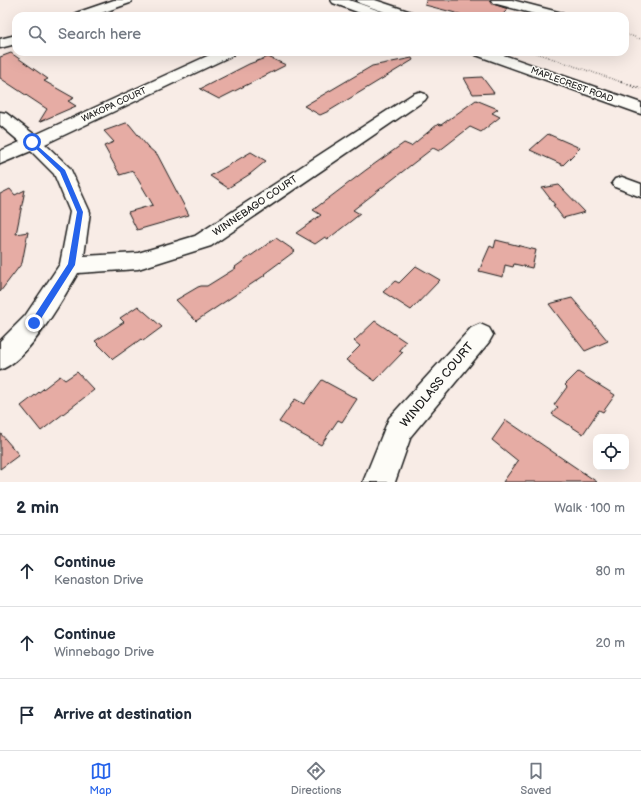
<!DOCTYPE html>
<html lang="en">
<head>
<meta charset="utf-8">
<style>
  :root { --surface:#fff; --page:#f6f6f7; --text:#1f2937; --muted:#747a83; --line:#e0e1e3; --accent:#2563eb }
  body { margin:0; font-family:"Balsamiq Sans",sans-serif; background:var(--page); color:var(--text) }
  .controls { position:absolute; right:12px; bottom:12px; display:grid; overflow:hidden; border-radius:8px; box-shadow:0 4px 16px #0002 }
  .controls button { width:36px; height:36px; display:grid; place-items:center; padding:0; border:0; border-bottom:1px solid var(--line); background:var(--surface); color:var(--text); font:20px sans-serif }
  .stop { position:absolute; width:12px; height:12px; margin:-9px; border:3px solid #2563eb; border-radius:50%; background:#fff }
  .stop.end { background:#2563eb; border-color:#fff; box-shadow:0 1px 4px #0008 }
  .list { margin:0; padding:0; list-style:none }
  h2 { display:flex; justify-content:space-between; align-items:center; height:52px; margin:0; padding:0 16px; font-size:17px }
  h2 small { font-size:13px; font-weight:400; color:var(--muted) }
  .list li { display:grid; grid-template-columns:26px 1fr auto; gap:12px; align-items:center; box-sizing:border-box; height:72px; padding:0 16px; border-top:1px solid var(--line) }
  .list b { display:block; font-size:15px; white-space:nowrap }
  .list p { margin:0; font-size:13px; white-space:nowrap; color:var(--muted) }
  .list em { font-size:13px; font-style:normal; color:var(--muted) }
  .icon { flex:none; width:22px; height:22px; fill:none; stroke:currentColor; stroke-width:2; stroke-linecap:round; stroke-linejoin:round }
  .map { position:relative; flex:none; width:641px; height:482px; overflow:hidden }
  .search { position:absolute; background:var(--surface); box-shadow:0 4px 16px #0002; left:12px; right:12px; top:12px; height:44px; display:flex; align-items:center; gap:10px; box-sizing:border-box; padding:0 14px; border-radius:12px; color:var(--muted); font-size:15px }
  .sheet { height:268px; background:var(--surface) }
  nav { display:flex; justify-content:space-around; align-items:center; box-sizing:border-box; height:56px; border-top:1px solid var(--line); background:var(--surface); font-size:11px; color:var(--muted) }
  nav a { display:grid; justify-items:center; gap:2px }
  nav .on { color:var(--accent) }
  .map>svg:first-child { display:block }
  .building { fill:#e6aca4; stroke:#1c1c1c }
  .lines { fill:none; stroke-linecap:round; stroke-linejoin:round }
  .minor-casing { stroke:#1c1c1c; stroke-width:3 }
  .major-casing { stroke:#1c1c1c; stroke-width:3 }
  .path-far1 { stroke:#1c1c1c; stroke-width:1.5; stroke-dasharray:0.5 2; stroke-linecap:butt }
  .path { stroke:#1c1c1c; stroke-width:2; stroke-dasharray:1 2.5; stroke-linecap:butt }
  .minor { fill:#fdfcf7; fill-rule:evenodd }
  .major { fill:#fdfcf7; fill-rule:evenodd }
  .route { fill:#2563eb }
  .labels { text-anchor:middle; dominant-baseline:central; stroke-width:3; stroke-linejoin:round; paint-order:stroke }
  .far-street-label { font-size:9px; fill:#1c1c1c; stroke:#fdfcf7 }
  .street-label { font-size:10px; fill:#1c1c1c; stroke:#fdfcf7 }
  .near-street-label { font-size:12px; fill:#1c1c1c; stroke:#fdfcf7 }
</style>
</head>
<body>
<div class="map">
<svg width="641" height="482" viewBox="0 0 641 482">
  <rect width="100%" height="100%" fill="#f8ece6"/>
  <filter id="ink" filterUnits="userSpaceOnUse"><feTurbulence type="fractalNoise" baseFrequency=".025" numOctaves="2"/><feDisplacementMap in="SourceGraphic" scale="8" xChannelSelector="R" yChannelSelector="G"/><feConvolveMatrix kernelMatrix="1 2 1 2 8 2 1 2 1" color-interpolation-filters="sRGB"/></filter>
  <g filter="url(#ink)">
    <path class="building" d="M 426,0 L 490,0 L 493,4 L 508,9 L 501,16 L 467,16 L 425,5 Z
      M 11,53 L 48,79 L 44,81 L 74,98 L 68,101 L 76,106 L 39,122 L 47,109 L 0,78 L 0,57 Z
      M 268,57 L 286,65 L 219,99 L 200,89 L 249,64 Z
      M 412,58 L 413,60 L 329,111 L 320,115 L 304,106 L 372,66 Z
      M 482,77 L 494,93 L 473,94 L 464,78 Z
      M 476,100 L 498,109 L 492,113 L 500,117 L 481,132 L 470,127 L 439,151 L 433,148 L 353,210 L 360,214 L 328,239 L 325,237 L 315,244 L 296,233 L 321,215 L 313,210 L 366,170 L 404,143 L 411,146 L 438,124 L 441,125 Z
      M 126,123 L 129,124 L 147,146 L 156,154 L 157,154 L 189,215 L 137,230 L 128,212 L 153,205 L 133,171 L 120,175 L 104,146 L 114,142 L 104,131 Z
      M 548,134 L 580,148 L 563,165 L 530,150 Z
      M 251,152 L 266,161 L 250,174 L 228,188 L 210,176 Z
      M 559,185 L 585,212 L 563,218 L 553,205 L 555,205 L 542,188 Z
      M 10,189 L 15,195 L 25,190 L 16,234 L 28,232 L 22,263 L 0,292 L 0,194 Z
      M 276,238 L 295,251 L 264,274 L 265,275 L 196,321 L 176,300 L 198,287 L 201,286 L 207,286 L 236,268 L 235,267 Z
      M 496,240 L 536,250 L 532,268 L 514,264 L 513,267 L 505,265 L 503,277 L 479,271 L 490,246 L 494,248 Z
      M 416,266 L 440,280 L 411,310 L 383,292 L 395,281 L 399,283 Z
      M 572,298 L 608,341 L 585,351 L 549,304 Z
      M 138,306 L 162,327 L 143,341 L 141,339 L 113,359 L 95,341 L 124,322 L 120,318 Z
      M 375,321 L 406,342 L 399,350 L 403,352 L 375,381 L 346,360 L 360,346 L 354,341 Z
      M 77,372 L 94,390 L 41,431 L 21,406 L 60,376 L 65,380 Z
      M 578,372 L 615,395 L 603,412 L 599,410 L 583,434 L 552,414 L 558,407 L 554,405 L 567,387 L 565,385 Z
      M 322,380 L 357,399 L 342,422 L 338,420 L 321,445 L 279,422 L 295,399 L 304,404 Z
      M 506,420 L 597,482 L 503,482 L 518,461 L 492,440 Z
      M 0,433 L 19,455 L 0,469 Z"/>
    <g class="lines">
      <g class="minor-casing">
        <path id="minor" d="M 114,0 L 132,0 L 130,3 L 93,16 L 74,16 L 76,13 Z
          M 491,0 L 512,0 L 562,13 L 564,16 L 542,16 L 493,3 Z
          M 16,35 L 16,44 L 0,48 L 0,39 Z
          M 216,52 L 235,52 L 233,55 L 45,144 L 70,168 L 90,212 L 84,256 L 138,253 L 195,236 L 413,94 L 419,92 L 425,94 L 427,97 L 425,100 L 211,246 L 138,269 L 78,273 C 62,300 29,360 0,370 L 0,341 L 25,316 L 60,264 L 70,212 L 54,174 L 31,151 L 0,164 L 0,151 L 20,142 L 0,125 L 0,112 L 6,113 L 35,135 Z
          M 622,177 L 641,184 L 641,197 L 615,187 L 612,183 L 615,179 Z
          M 480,324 L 489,328 L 493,335 L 489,342 L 411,436 L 395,482 L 363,482 L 389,418 L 471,328 Z"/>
      </g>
      <g class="major-casing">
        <path id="major" d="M 331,0 L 349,0 L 380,11 L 382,14 L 380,16 L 368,16 L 333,3 Z
          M 357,0 L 375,0 L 414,13 L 416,16 L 396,16 L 359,3 Z
          M 474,52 L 495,52 L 641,103 L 641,114 L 476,55 Z"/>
      </g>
      <path class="path-far1" d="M 625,34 L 641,39
        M 533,52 L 624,83"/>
      <path class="path" d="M 621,82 L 641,89"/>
      <use href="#minor" class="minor"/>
      <use href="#major" class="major"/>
    </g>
  </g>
  <path class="route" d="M 32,141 L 65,170 L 83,212 L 75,265 L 37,325 L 34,326 L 30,323 L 31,321 L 68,264 L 77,212 L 60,172 L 30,143 L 29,142 Z"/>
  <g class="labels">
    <g class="far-street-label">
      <text transform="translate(572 85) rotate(20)">MAPLECREST ROAD</text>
      <text transform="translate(114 105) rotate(-25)">WAKOPA COURT</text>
    </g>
    <g class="street-label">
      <text transform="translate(255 206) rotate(-34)">WINNEBAGO COURT</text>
    </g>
    <g class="near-street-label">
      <text transform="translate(437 385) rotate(-50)">WINDLASS COURT</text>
    </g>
  </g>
</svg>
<div class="controls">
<button><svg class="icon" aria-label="locate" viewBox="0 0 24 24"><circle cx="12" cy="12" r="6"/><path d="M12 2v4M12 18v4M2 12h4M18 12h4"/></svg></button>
</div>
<div class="stop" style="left:32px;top:142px"></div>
<div class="stop end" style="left:34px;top:323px"></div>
<div class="search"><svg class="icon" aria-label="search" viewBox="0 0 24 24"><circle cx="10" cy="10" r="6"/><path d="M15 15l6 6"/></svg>Search here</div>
</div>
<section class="sheet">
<h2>2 min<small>Walk · 100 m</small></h2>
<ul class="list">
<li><svg class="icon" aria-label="ahead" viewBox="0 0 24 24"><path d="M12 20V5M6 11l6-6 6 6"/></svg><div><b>Continue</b><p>Kenaston Drive</p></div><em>80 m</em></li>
<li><svg class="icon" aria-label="ahead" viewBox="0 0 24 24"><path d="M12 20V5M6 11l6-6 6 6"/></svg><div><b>Continue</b><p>Winnebago Drive</p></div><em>20 m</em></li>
<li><svg class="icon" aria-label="arrive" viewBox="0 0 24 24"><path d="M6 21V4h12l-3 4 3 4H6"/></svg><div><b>Arrive at destination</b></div></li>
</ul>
</section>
<nav>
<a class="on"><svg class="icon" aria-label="map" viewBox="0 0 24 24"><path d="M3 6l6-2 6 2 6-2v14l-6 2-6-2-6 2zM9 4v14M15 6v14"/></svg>Map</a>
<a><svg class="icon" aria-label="directions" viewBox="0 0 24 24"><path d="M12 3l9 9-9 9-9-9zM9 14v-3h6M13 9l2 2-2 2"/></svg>Directions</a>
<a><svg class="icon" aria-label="saved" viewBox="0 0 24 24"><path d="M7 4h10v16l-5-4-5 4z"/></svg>Saved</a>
</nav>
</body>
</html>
